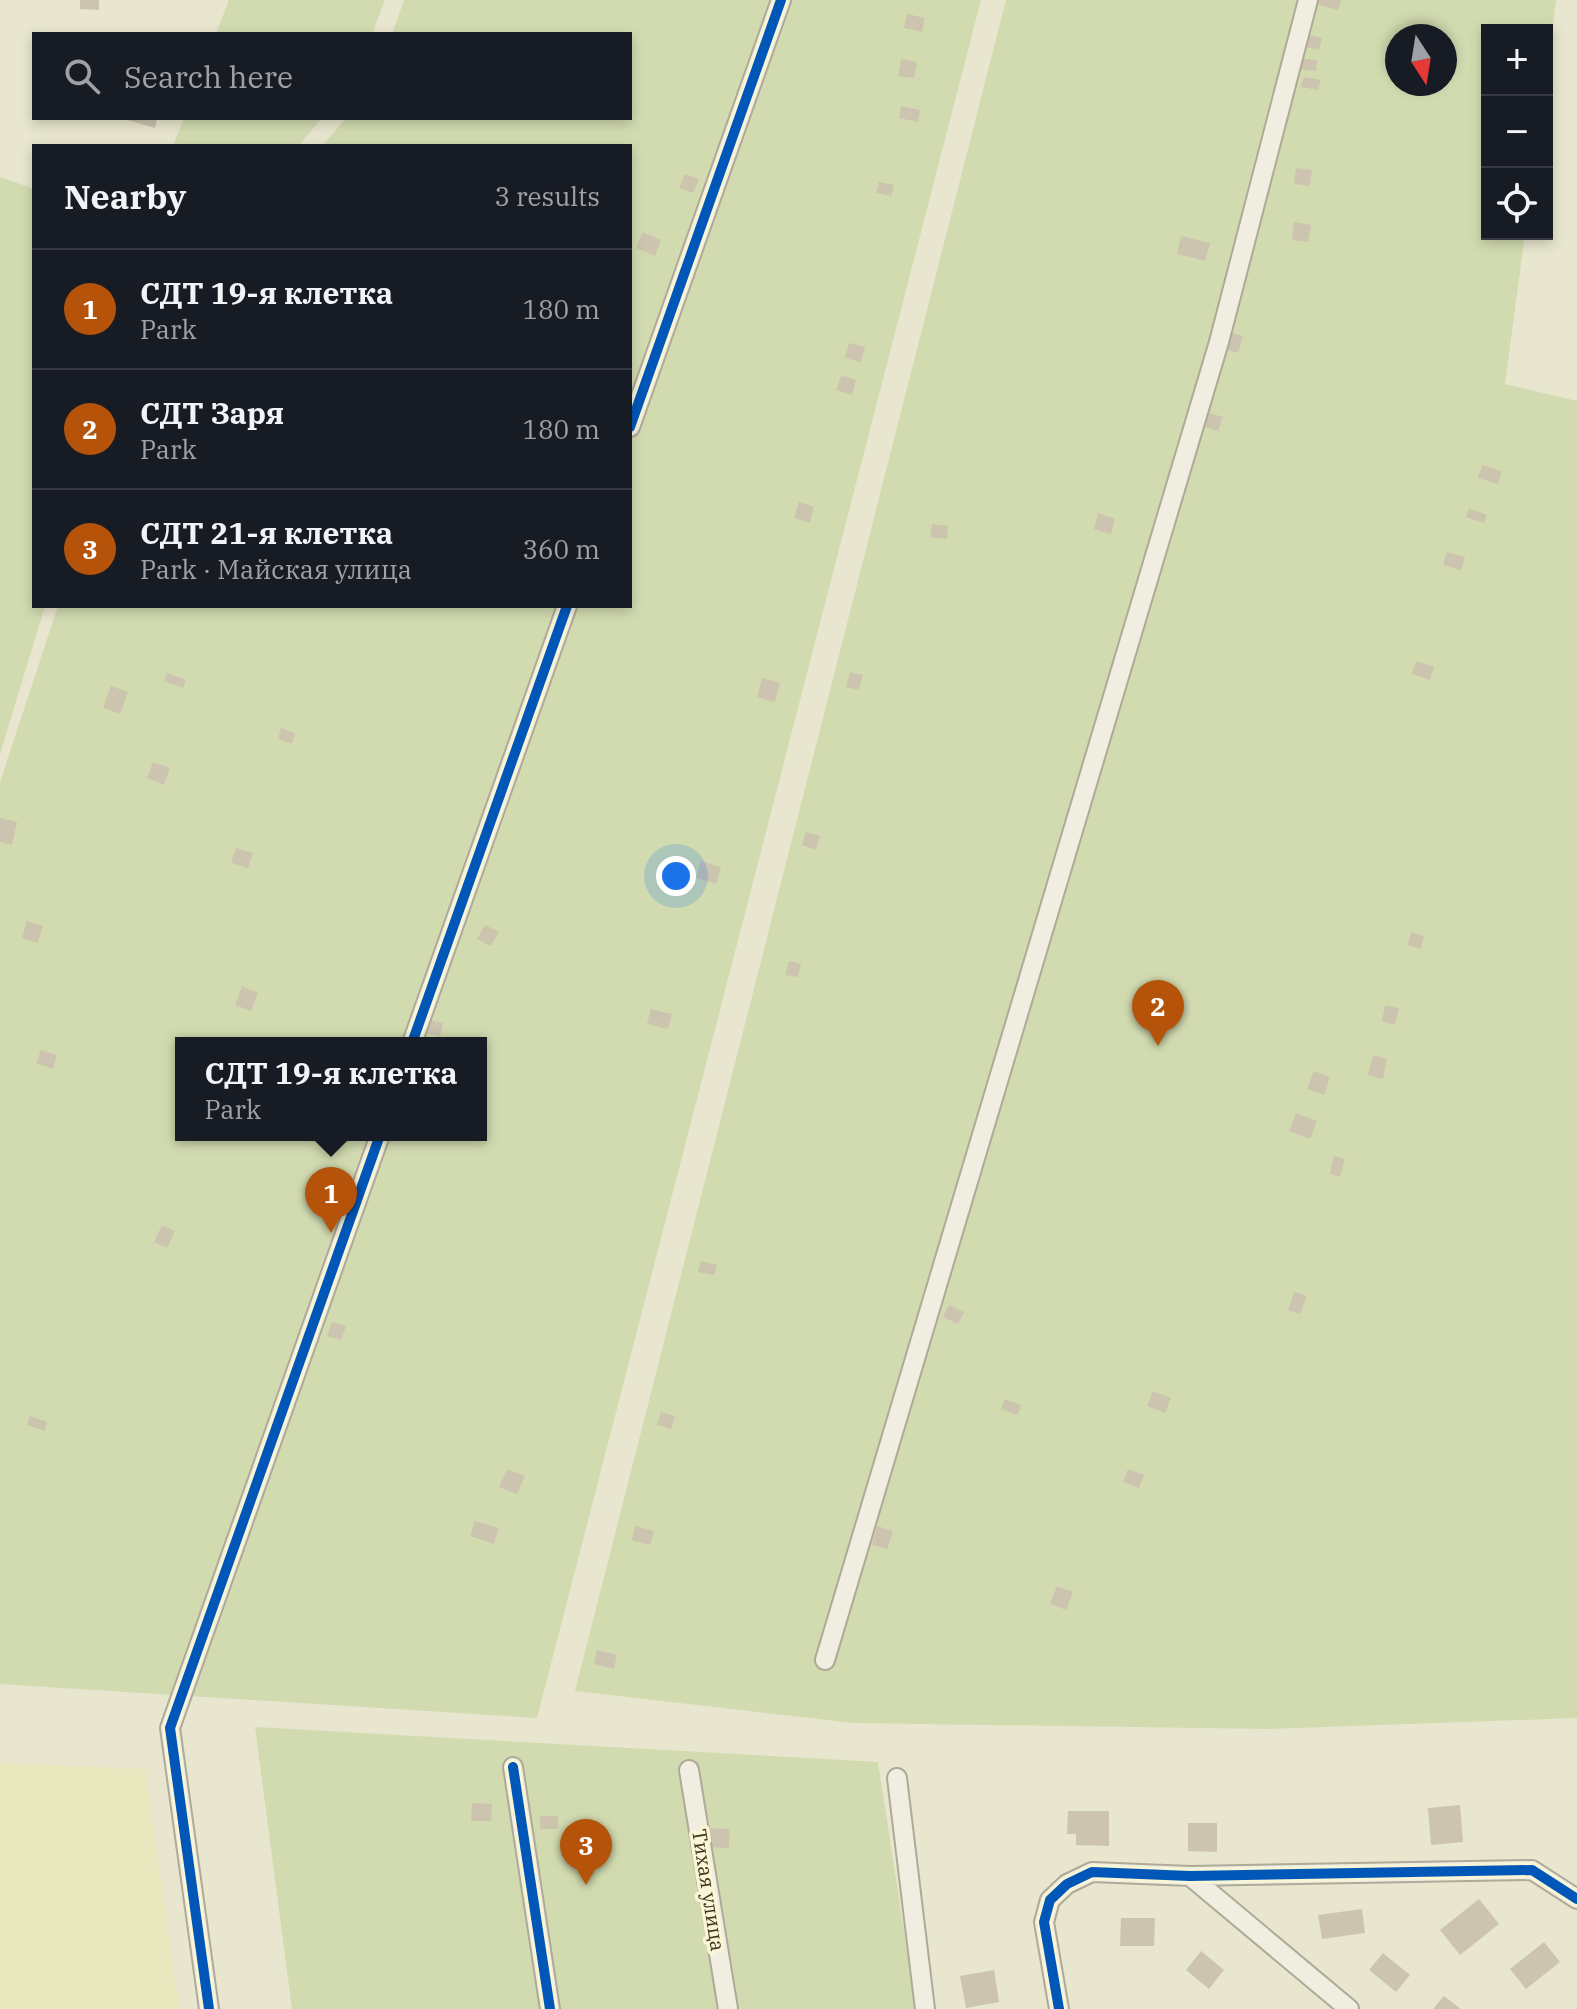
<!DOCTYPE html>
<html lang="en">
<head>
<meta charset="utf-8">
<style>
  :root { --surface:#171b24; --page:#242831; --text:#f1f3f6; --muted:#9ea1a6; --line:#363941; --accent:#b45309 }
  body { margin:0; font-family:"IBM Plex Serif",serif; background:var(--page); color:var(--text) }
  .controls { position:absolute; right:24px; top:24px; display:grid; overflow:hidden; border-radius:0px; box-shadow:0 4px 12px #0003 }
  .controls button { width:72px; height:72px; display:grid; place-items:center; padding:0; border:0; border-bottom:2px solid var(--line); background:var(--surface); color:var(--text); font:40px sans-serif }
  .compass { position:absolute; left:1385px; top:24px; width:72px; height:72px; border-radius:50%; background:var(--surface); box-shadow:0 4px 12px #0003; rotate:168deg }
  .you { position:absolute; left:676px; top:876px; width:28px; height:28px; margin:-20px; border:6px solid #fff; border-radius:50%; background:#1a73e8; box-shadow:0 0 0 12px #1a73e833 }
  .badge { display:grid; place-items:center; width:52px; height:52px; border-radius:50%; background:var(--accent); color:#fff; font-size:26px; font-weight:700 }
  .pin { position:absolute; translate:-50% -66px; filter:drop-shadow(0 2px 4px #0008) }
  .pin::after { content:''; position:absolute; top:42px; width:28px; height:24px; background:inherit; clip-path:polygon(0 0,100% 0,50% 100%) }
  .popup { position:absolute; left:175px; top:1037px; width:312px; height:104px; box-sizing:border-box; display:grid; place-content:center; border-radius:0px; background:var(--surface); filter:drop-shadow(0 2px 6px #0005); font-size:26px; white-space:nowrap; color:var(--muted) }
  .popup b { font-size:30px; color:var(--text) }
  .popup::after { content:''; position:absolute; left:50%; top:100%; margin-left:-16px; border:16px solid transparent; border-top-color:var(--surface) }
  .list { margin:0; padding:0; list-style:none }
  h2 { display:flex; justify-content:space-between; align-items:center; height:104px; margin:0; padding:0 32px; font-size:34px }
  h2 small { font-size:26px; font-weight:400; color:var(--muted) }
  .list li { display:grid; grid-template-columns:52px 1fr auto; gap:24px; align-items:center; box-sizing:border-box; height:120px; padding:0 32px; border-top:2px solid var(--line) }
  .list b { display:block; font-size:30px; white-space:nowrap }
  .list p { margin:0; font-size:26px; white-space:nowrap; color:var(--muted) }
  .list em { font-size:26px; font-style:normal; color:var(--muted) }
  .icon { flex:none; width:44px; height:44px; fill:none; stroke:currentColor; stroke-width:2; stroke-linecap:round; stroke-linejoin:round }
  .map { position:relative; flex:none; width:1577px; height:2009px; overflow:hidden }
  .search { position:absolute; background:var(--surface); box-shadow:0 4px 12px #0003; left:32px; top:32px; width:600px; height:88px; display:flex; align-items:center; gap:20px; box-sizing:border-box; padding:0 28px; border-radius:0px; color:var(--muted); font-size:30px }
  .panel { position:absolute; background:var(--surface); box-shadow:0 4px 12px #0003; left:32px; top:144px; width:600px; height:464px; border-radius:0px }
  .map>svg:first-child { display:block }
  .farmland { fill:#e8e8be }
  .green { fill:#d2dbb0; fill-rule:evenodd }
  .building { fill:#ccc4af }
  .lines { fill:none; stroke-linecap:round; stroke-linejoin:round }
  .minor-casing { stroke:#aeaa97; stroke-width:22 }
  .minor { stroke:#f0eee1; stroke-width:18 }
  .cycleway-casing { stroke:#f9f5d5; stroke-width:15 }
  .cycleway { stroke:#0057b8; stroke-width:10 }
  .labels { text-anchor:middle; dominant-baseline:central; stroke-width:7; stroke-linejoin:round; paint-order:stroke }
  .street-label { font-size:20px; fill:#3e341e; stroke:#f9f5d5 }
</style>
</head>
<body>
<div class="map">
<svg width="1577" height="2009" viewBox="0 0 1577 2009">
  <rect width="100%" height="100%" fill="#e8e6ce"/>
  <path class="farmland" d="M 0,1763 L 145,1769 L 179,2009 L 0,2009 Z"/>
  <path class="green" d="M 229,0 L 385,0 L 372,34 L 216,34 Z
    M 404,0 L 981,0 L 537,1718 L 0,1684 L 0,782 L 58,606 L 630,606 L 630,146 L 322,146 L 346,118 L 630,118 L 630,34 L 392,34 ZM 181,1043 L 481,1043 L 481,1135 L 181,1135 Z
    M 1006,0 L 1556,0 L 1547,69 L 1547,30 L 1487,30 L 1487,234 L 1525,234 L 1505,384 L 1577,401 L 1577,1718 L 1268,1729 L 854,1723 L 575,1691 ZM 1397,36 L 1445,36 L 1445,84 L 1397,84 Z
    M 184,118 L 322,118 L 298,146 L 173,146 Z
    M 0,177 L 34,189 L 34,606 L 45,606 L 0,754 Z
    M 255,1727 L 878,1762 L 916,2009 L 292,2009 Z"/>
  <path class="building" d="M 80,0 L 99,0 L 99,10 L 80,9 Z
    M 1315,0 L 1341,0 L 1338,10 L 1314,4 Z
    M 907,14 L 925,18 L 922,32 L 904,28 Z
    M 1305,34 L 1322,38 L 1319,50 L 1302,46 Z
    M 1299,58 L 1317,60 L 1316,71 L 1298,69 Z
    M 901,59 L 917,62 L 914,78 L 898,76 Z
    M 1304,77 L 1321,80 L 1318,90 L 1301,87 Z
    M 901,106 L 920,110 L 918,122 L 899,118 Z
    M 120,118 L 157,118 L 155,128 Z
    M 1296,168 L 1312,170 L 1310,186 L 1294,184 Z
    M 685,174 L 699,179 L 693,193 L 679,188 Z
    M 879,182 L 894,185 L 891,196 L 876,193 Z
    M 1294,222 L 1311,225 L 1308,242 L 1292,240 Z
    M 643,232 L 661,240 L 655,256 L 636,248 Z
    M 1181,236 L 1210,243 L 1205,261 L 1177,254 Z
    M 1229,332 L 1243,336 L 1238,353 L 1225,349 Z
    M 849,343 L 865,347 L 861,362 L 845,358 Z
    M 841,375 L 856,380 L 852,395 L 836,390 Z
    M 1206,412 L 1223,417 L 1218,431 L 1202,426 Z
    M 1482,465 L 1502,471 L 1498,484 L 1478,478 Z
    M 799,502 L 814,507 L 810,523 L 794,518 Z
    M 1469,508 L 1487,515 L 1484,523 L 1466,517 Z
    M 1098,513 L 1115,519 L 1111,534 L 1094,529 Z
    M 932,524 L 948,526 L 947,539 L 930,537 Z
    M 1447,552 L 1465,557 L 1461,570 L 1443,565 Z
    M 1416,661 L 1434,667 L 1430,680 L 1412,674 Z
    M 850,672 L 863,675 L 859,690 L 846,687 Z
    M 167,673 L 186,680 L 183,688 L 164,681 Z
    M 762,678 L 780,683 L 775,702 L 757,697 Z
    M 111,686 L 128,692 L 120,714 L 103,708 Z
    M 281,728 L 295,733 L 292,744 L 278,739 Z
    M 153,762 L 170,768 L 164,785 L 147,778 Z
    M 0,818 L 17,822 L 12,845 L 0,842 Z
    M 806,832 L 820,836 L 816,850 L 802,845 Z
    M 236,848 L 253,853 L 248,868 L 231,863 Z
    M 701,861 L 721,867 L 716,884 L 696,878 Z
    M 27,921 L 43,926 L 38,943 L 22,938 Z
    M 485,925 L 499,932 L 491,946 L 477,939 Z
    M 1411,932 L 1424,936 L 1421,949 L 1408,945 Z
    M 789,961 L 801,964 L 798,977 L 785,975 Z
    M 242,986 L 258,993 L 251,1011 L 235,1005 Z
    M 1385,1005 L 1399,1008 L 1395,1025 L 1382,1021 Z
    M 651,1009 L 672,1014 L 668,1029 L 647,1024 Z
    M 430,1020 L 443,1023 L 440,1036 L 426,1033 Z
    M 41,1050 L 57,1055 L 53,1069 L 36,1063 Z
    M 1373,1055 L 1387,1059 L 1383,1079 L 1368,1075 Z
    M 1314,1071 L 1330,1077 L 1324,1095 L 1307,1089 Z
    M 1296,1113 L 1317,1121 L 1310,1139 L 1289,1131 Z
    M 1334,1156 L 1345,1159 L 1340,1177 L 1330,1174 Z
    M 162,1225 L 175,1231 L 167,1248 L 154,1242 Z
    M 701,1261 L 717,1265 L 714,1275 L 698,1272 Z
    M 1294,1292 L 1307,1296 L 1300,1314 L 1288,1310 Z
    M 949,1305 L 964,1312 L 958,1324 L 943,1317 Z
    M 332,1322 L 346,1326 L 341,1340 L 327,1336 Z
    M 1153,1391 L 1171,1398 L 1165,1413 L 1147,1406 Z
    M 1005,1399 L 1021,1405 L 1018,1415 L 1001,1409 Z
    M 661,1412 L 675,1416 L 671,1429 L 657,1425 Z
    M 30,1416 L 47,1422 L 45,1431 L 27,1425 Z
    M 507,1469 L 525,1476 L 517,1494 L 499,1487 Z
    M 1128,1469 L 1144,1475 L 1139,1488 L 1123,1482 Z
    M 475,1521 L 499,1528 L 494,1544 L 470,1536 Z
    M 635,1526 L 654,1531 L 650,1545 L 632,1540 Z
    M 877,1526 L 893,1531 L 887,1549 L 872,1545 Z
    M 1057,1586 L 1073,1592 L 1066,1610 L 1050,1604 Z
    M 597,1650 L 617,1655 L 614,1669 L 594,1664 Z
    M 472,1803 L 492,1804 L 491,1821 L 471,1821 Z
    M 1460,1805 L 1463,1842 L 1431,1845 L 1428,1808 Z
    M 1068,1811 L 1109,1811 L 1109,1846 L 1076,1845 L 1076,1834 L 1067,1834 Z
    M 540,1816 L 558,1816 L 558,1829 L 540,1829 Z
    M 1188,1823 L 1217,1823 L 1217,1852 L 1188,1851 Z
    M 707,1828 L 730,1829 L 729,1848 L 706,1847 Z
    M 583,1832 L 608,1832 L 608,1846 L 583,1846 Z
    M 1479,1899 L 1499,1924 L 1460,1955 L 1440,1930 Z
    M 1362,1909 L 1365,1933 L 1322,1939 L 1318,1915 Z
    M 1121,1918 L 1155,1918 L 1154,1946 L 1120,1946 Z
    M 1544,1942 L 1560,1962 L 1526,1989 L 1510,1969 Z
    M 1201,1951 L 1224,1970 L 1209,1989 L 1186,1970 Z
    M 1383,1953 L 1410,1975 L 1396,1992 L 1369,1970 Z
    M 994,1970 L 999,2002 L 966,2008 L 960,1976 Z
    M 1444,1996 L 1461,2009 L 1433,2009 Z"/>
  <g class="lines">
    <g class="minor-casing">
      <path id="minor" d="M 630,427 L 781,0
        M 412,1043 L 567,606
        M 825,1660 L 1219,342 L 1308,0
        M 513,1767 L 550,2009
        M 689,1770 L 728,2009
        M 897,1778 L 925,2009
        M 1190,1876 L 1349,2009
        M 209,2009 L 170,1728 L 380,1135
        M 1059,2009 L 1044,1922 L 1050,1900 L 1067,1884 L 1092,1872 L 1190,1876 L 1532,1870 L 1577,1899"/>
    </g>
    <use href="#minor" class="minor"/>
    <g class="cycleway-casing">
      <path id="cycleway" d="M 630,427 L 781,0
        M 412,1043 L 567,606
        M 513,1767 L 550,2009
        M 209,2009 L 170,1728 L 380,1135
        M 1059,2009 L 1044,1922 L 1050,1900 L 1067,1884 L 1092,1872 L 1190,1876 L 1532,1870 L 1577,1899"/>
    </g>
    <use href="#cycleway" class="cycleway"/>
  </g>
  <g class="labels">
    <g class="street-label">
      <text transform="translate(709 1890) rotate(81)">Тихая улица</text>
    </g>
  </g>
</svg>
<div class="controls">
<button>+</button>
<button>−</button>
<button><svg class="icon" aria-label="locate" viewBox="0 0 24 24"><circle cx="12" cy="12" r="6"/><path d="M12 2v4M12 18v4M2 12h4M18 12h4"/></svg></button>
</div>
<svg class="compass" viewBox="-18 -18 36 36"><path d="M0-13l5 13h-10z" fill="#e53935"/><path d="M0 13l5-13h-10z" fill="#9ea1a6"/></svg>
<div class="you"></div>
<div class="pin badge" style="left:331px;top:1233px">1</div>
<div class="popup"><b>СДТ 19-я клетка</b>Park</div>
<div class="pin badge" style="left:1158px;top:1046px">2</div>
<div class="pin badge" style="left:586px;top:1885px">3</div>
<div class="search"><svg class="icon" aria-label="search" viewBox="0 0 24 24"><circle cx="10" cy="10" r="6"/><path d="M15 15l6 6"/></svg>Search here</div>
<section class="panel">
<h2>Nearby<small>3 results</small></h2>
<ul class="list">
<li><span class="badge">1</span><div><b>СДТ 19-я клетка</b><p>Park</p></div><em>180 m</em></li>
<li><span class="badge">2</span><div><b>СДТ Заря</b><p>Park</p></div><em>180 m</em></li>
<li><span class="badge">3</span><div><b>СДТ 21-я клетка</b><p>Park · Майская улица</p></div><em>360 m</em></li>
</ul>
</section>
</div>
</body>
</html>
